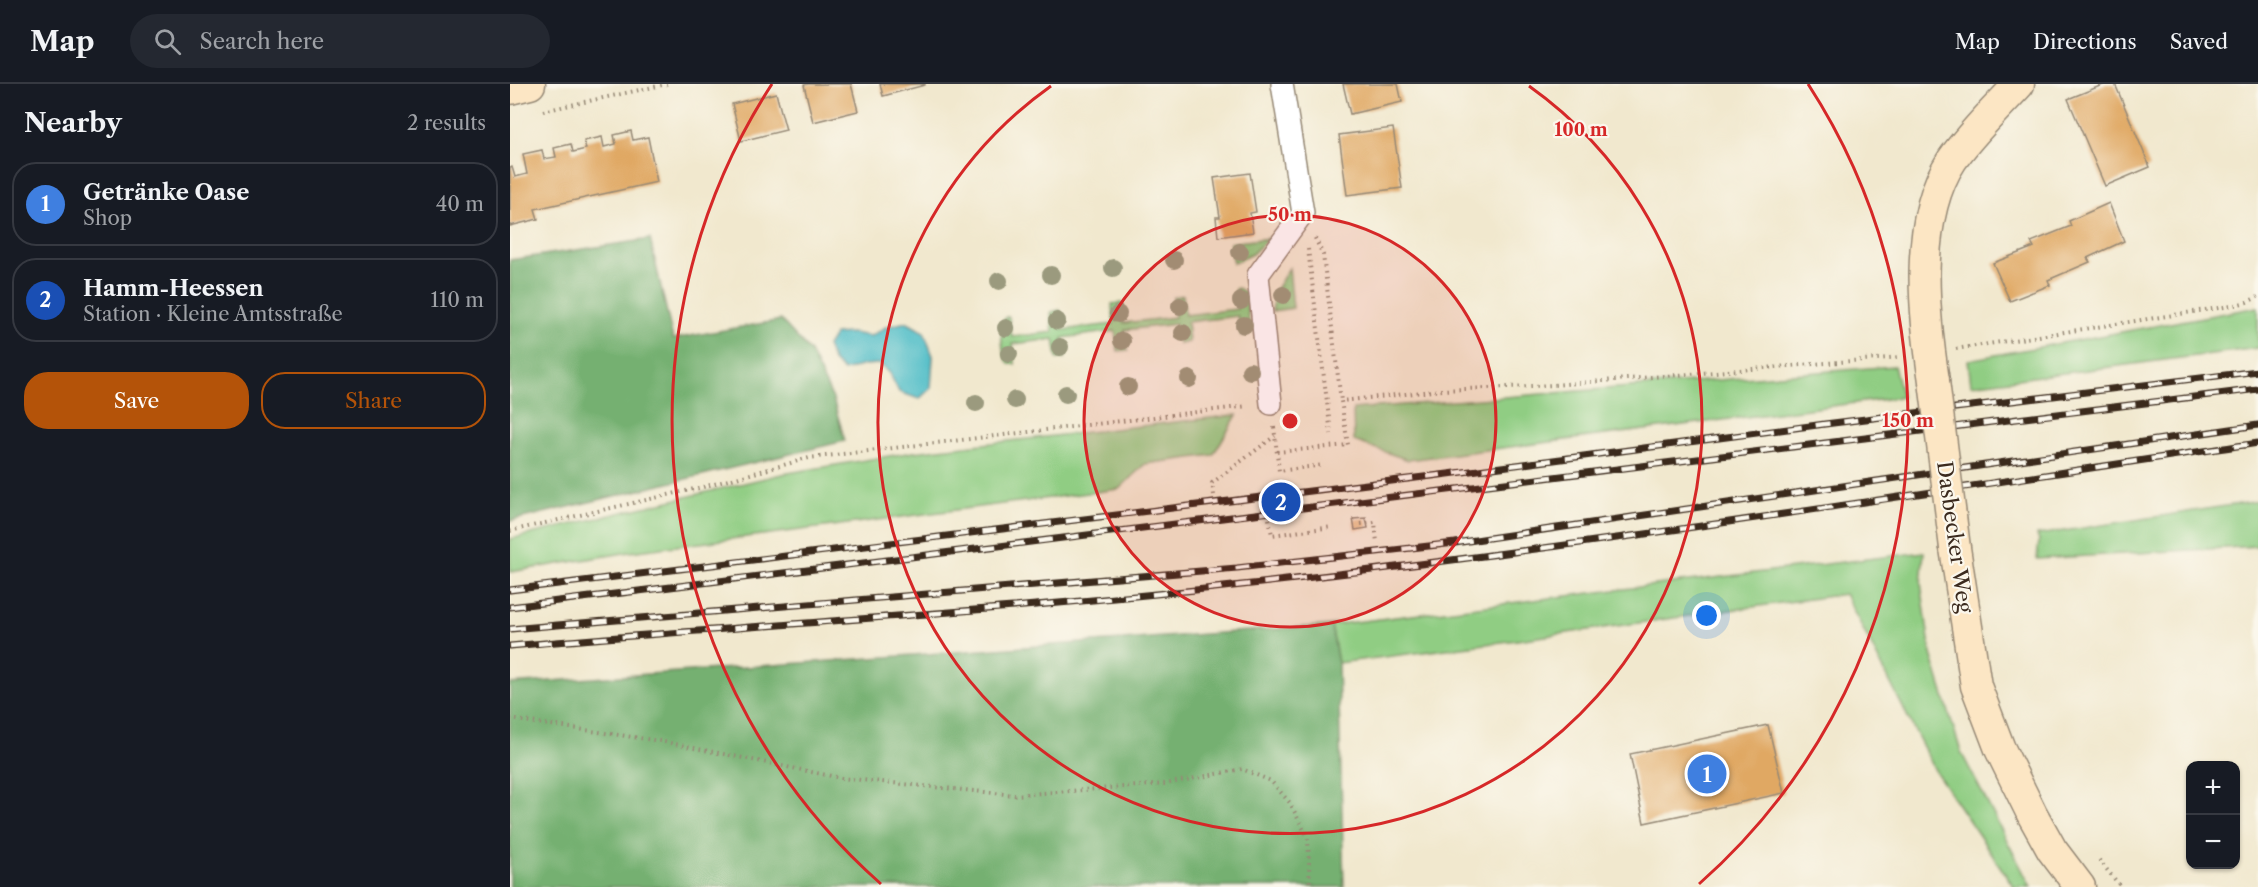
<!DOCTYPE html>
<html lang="en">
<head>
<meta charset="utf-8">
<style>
  :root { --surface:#171b24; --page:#242831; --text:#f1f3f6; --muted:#9ea1a6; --line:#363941; --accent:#b45309 }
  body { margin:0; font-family:"Libre Caslon Text",serif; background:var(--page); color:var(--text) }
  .controls { position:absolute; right:18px; bottom:18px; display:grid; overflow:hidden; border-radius:12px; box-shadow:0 2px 4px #0004 }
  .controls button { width:54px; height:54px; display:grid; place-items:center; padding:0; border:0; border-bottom:2px solid var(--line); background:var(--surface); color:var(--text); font:30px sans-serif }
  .you { position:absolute; left:1197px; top:532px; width:21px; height:21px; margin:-15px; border:4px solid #fff; border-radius:50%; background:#1a73e8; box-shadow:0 0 0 9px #1a73e833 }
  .badge { display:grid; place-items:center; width:39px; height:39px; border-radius:50%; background:var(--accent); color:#fff; font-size:20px; font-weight:700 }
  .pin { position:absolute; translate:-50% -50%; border:3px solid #fff; box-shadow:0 2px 6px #0006 }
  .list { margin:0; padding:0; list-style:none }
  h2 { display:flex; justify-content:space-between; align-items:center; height:78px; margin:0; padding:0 24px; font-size:26px }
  h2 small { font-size:20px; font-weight:400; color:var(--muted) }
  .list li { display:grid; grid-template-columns:39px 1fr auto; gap:18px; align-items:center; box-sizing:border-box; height:84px; margin:0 12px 12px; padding:0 12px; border:2px solid var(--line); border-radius:24px }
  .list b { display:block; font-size:22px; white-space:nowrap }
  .list p { margin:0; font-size:20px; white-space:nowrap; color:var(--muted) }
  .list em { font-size:20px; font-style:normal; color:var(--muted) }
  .actions { display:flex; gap:12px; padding:18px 24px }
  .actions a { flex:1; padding:14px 0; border:2px solid var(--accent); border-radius:24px; text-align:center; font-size:21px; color:var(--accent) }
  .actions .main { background:var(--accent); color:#fff }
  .icon { flex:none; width:33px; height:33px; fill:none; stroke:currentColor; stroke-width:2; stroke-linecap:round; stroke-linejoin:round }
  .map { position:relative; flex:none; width:1748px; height:803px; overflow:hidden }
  header { display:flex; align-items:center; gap:36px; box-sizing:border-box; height:84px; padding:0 30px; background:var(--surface); border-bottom:2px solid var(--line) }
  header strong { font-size:28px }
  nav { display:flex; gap:33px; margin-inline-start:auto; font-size:21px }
  .search { width:420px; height:54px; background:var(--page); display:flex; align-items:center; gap:15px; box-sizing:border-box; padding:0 21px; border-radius:33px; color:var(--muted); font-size:22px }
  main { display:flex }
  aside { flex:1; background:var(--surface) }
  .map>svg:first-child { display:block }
  .green { fill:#90cd83; stroke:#667c50; stroke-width:1.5 }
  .forest { fill:#74b071; stroke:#586d48; stroke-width:1.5 }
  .water { fill:#51bec8; stroke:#467473; stroke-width:1.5 }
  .building { fill:#e0a864 }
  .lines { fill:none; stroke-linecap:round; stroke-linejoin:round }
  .street-casing { stroke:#968976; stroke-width:24 }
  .secondary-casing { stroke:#968976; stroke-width:33 }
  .path { stroke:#968976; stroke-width:4; stroke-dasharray:1.5 4.5; stroke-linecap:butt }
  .street { stroke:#fff; stroke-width:21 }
  .secondary { stroke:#fce6c4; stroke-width:30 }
  .rail-casing { stroke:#3b2a1e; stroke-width:7 }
  .rail { stroke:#fbf7ec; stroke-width:4.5; stroke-dasharray:14; stroke-linecap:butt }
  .secondary-bridge-casing { stroke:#968976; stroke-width:33; stroke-linecap:butt }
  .secondary-bridge { stroke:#fce6c4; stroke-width:30 }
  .tree { fill:#9b9a7e }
  .ring { fill:none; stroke:#d62828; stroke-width:3 }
  .labels { text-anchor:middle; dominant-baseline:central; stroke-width:4.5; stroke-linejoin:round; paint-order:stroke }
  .street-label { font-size:21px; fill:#3b2a1e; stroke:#fbf7ec }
  .centre { fill:#d62828; stroke:#fbf7ec; stroke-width:3 }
  .ring-label { font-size:18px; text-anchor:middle; font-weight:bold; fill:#d62828; stroke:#fbf7ec; stroke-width:4.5; stroke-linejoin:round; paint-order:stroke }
</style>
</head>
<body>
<header>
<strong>Map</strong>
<div class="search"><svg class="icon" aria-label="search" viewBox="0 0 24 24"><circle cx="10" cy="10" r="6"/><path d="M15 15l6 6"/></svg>Search here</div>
<nav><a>Map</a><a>Directions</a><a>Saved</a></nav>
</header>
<main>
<aside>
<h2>Nearby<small>2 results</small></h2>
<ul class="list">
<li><span class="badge" style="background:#3f7fe0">1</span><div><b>Getränke Oase</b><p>Shop</p></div><em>40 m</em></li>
<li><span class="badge" style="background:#1a4fb4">2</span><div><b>Hamm-Heessen</b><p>Station · Kleine Amtsstraße</p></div><em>110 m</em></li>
</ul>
<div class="actions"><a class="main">Save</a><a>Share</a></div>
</aside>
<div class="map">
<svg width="1748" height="803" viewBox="0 0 1748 803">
  <rect width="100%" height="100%" fill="#fbf7ec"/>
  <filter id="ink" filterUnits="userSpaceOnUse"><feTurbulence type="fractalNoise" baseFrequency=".0167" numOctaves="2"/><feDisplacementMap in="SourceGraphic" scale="12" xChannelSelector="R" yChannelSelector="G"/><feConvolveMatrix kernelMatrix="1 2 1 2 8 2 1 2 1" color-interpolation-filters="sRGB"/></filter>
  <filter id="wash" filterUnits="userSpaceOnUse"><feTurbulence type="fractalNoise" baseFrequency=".008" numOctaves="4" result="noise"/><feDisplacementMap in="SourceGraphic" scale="24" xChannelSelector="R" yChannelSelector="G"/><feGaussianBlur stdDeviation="1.35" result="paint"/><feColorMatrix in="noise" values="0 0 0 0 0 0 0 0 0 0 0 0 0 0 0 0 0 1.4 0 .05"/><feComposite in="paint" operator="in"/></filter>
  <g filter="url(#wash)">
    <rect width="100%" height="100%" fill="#f1e8ce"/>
    <path class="green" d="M 759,154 L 742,170 L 723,179 L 720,159 Z
      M 779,184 L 783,224 L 762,227 L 765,207 Z
      M 728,204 L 735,209 L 740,244 L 734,252 L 731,252 L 728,232 L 677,238 L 679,258 L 669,260 L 666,240 L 615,246 L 618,266 L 608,267 L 605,247 L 553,254 L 555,274 L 547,275 L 544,255 L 503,260 L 505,280 L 499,280 C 492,272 488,241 496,233 L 499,233 L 502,253 L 543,248 L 541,228 L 550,226 L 552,246 L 604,240 L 602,220 L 612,219 L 614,239 L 665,233 L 663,213 L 673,211 L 675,231 L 727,225 L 725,205 Z
      M 1748,223 L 1748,264 L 1461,301 L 1458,276 Z
      M 1384,282 L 1392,313 L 898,376 L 844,357 L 843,325 Z
      M 727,331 L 703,371 L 635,380 L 609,405 L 120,468 L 0,488 L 0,455 L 272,390 L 403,368 Z
      M 1748,417 L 1748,462 L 1527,475 L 1529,457 L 1527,451 Z
      M 1414,468 L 1411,499 L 1421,570 L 1451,668 L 1521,803 L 1504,803 L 1426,688 L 1335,510 L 1007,556 L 828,579 L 821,541 Z"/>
    <path class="forest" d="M 140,155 L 163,255 L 271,236 L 300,268 L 323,315 L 335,357 L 0,437 L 0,176 Z
      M 821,541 L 828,579 L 834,803 L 0,803 L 0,600 Z"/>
    <path class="water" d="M 396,238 L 414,248 L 423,272 L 421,304 L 409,315 L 389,308 L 379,288 L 369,280 L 354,281 L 334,287 L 323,277 L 317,262 L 325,250 L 341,249 L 361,252 L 376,243 Z"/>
    <g id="blocks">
      <path class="building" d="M 298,0 L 341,0 L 348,27 L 303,38 L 294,1 Z
        M 370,0 L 415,0 L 415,1 L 373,12 Z
        M 833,0 L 888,0 L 892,18 L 840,30 Z
        M 1595,0 L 1605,0 L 1640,83 L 1595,102 L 1558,15 Z
        M 266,9 L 276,46 L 231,57 L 222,20 Z
        M 883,44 L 892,104 L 837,111 L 829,51 Z
        M 121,47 L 123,56 L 138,53 L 147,98 L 25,125 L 28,135 L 0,142 L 0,84 L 2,83 L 5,93 L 17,90 L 13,70 L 32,66 L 34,75 L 46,73 L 44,64 L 61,60 L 63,68 L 76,65 L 74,57 L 92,53 L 94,63 L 106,60 L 104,51 Z
        M 740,89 L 746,128 L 740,129 L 743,148 L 708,153 L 706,133 L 710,133 L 704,94 Z
        M 1599,119 L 1614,157 L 1577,174 L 1580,178 L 1538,196 L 1540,201 L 1500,217 L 1483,179 L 1524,163 L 1521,158 L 1561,142 L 1559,137 Z
        M 856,434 L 858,444 L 845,446 L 843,435 Z
        M 1258,641 L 1274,709 L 1134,739 L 1120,670 Z"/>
    </g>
  </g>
  <g filter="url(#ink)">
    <use href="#blocks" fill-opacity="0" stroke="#968976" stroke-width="1.5"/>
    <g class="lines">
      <g class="street-casing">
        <path id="street" d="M 761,320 L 748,191 L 793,129 L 772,0"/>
      </g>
      <g class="secondary-casing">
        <path id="secondary" d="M 0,5 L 20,0
          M 1424,297 C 1414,231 1403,135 1442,76 C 1460,50 1487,24 1509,0
          M 1445,464 L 1466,602 L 1490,665 L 1522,730 L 1542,766 L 1570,803"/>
      </g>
      <path class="path" d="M 33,27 L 157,0
        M 805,154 L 813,171 L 831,317
        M 798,165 L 821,350
        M 1446,265 L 1721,222 L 1737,218 L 1748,213
        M 764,343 L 769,387 L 813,381
        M 767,368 L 838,361 L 831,317 L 932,306 L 1043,301 L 1391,273
        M 704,411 L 702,399 L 765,352
        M 759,435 L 762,451 L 822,443
        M 851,440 L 865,438 L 867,459
        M 0,447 L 193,403 L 299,374 L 738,322
        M 0,635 L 150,657 L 331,694 L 505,711 L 655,700 L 732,685 L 761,697 L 780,719 L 798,754 L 800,803
        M 1589,776 L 1611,803"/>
      <use href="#street" class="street"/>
      <use href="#secondary" class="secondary"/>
      <g class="rail-casing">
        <path id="rail" d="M 0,506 L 938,390 L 1315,340 L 1748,287
          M 0,523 L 1748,305
          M 0,545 L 727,484 L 945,459 L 1748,341
          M 0,562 C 244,541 489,528 732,501 C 1072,464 1410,409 1748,359"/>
      </g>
      <use href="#rail" class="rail"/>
      <g class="secondary-bridge-casing">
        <path id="secondary-bridge" d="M 1424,297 L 1445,464"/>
      </g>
      <use href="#secondary-bridge" class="secondary-bridge"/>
    </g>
    <g class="tree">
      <circle cx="730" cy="168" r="9"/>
      <circle cx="664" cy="176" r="9"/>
      <circle cx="603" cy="184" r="9"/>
      <circle cx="541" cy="191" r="9"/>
      <circle cx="489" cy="197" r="9"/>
      <circle cx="773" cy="211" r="9"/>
      <circle cx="731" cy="217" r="9"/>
      <circle cx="670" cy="222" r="9"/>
      <circle cx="608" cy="230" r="9"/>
      <circle cx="547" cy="237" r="9"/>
      <circle cx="734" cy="241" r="9"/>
      <circle cx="496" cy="244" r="9"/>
      <circle cx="673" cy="249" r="9"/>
      <circle cx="612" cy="257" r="9"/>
      <circle cx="550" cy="263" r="9"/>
      <circle cx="499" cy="270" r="9"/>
      <circle cx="740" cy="287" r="9"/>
      <circle cx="679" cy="295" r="9"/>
      <circle cx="618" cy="303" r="9"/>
      <circle cx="556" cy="310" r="9"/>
      <circle cx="505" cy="316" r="9"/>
      <circle cx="466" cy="319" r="9"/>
    </g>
  </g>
  <circle cx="780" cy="337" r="206" fill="#d62828" fill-opacity=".12"/>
  <g class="ring">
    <circle cx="780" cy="337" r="206"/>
    <path d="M1019 2A412 412 0 1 1 541 2"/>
    <path d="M371 800A618 618 0 0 1 262 0M1298 0A618 618 0 0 1 1189 800"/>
  </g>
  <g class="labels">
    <g class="street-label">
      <text transform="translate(1445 453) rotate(82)">Dasbecker Weg</text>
    </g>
  </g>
  <circle cx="780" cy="337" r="9" class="centre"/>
  <g class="ring-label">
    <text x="1071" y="52">100 m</text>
    <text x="780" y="137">50 m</text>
    <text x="1398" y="343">150 m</text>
  </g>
</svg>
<div class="controls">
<button>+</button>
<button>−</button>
</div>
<div class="you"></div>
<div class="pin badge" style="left:1197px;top:690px;background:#3f7fe0">1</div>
<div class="pin badge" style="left:771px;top:418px;background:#1a4fb4">2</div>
</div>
</main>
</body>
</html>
